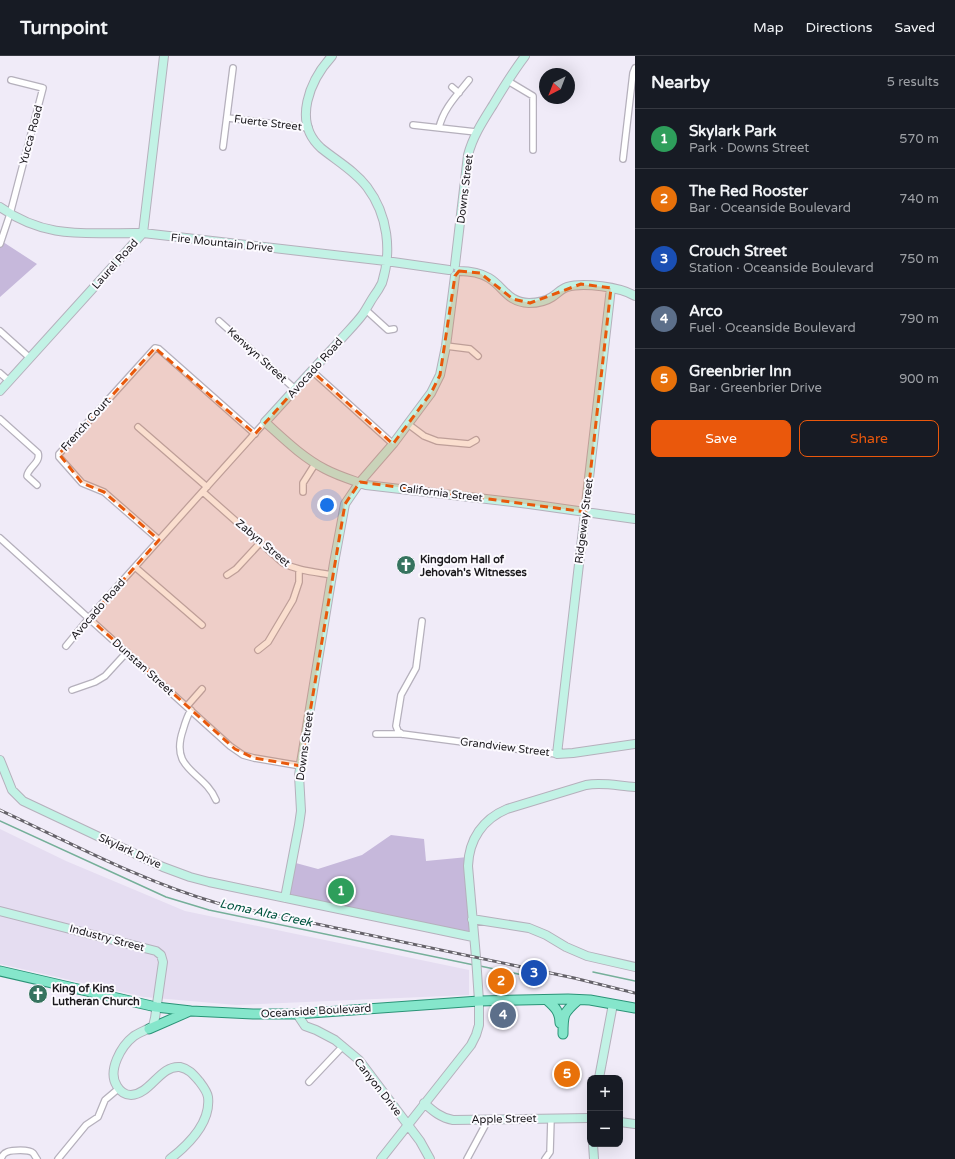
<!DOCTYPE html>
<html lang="en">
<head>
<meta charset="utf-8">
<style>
  :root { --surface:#171b24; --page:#20242c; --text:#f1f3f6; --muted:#9ea1a6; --line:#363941; --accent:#ea580c }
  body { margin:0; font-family:"Varela Round",sans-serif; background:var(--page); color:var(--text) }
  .controls { position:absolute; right:12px; bottom:12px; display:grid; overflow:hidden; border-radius:8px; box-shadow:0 4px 16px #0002 }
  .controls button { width:36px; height:36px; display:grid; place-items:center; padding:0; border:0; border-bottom:1px solid var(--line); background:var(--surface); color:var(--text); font:20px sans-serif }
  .compass { position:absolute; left:539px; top:12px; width:36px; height:36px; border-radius:50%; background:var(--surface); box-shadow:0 4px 16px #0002; rotate:222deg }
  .you { position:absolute; left:327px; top:449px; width:14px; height:14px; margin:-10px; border:3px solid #fff; border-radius:50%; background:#1a73e8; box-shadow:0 0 0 6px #1a73e833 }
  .badge { display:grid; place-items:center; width:26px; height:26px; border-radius:50%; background:var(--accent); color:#fff; font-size:13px; font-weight:700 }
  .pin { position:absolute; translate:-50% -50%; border:2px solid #fff; box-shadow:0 1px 4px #0006 }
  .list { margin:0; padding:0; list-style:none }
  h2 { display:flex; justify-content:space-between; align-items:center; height:52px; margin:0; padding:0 16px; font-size:17px }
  h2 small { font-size:13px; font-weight:400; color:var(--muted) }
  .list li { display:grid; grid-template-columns:26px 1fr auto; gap:12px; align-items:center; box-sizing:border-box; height:60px; padding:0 16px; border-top:1px solid var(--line) }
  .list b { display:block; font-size:15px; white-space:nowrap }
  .list p { margin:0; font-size:13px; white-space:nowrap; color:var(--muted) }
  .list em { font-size:13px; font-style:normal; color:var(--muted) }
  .actions { display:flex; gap:8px; padding:12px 16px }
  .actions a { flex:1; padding:9px 0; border:1px solid var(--accent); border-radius:8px; text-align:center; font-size:14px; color:var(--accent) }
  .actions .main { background:var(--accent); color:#fff }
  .map { position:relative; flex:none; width:635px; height:1103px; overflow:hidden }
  header { display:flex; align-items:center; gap:24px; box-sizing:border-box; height:56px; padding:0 20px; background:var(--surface); border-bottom:1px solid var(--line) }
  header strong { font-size:19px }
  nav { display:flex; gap:22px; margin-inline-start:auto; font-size:14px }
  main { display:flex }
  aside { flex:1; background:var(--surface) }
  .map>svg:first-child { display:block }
  .built { fill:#e5ddf1 }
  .green { fill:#c6b8db }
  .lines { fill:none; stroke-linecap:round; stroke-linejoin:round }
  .stream { stroke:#75af99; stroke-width:1.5 }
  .street-casing { stroke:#b5b0bc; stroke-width:8 }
  .secondary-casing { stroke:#b5b0bc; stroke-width:10 }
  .primary-casing { stroke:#2b9377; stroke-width:11 }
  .street { stroke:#fff; stroke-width:5.5 }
  .secondary { stroke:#c2f2e5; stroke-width:8 }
  .primary { stroke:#85e6cb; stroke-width:9 }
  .rail-casing { stroke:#656269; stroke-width:3 }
  .rail { stroke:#fcfaff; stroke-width:1.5; stroke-dasharray:4.5; stroke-linecap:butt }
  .marked { fill:#e8590c; fill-opacity:0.2; stroke:#e8590c; stroke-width:3; stroke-dasharray:8 5; stroke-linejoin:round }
  .labels { text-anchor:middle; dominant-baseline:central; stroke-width:4; stroke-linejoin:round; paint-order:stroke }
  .street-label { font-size:11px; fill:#1b191d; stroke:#fcfaff }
  .poi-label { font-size:11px; font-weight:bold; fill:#1b191d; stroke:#fcfaff; text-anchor:start }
  .water-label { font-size:12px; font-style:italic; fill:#01543f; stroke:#fcfaff }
</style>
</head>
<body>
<header>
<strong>Turnpoint</strong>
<nav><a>Map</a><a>Directions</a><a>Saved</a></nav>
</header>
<main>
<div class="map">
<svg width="635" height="1103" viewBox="0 0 635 1103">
  <rect width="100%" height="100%" fill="#f0ebf8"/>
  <path class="built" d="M 0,773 L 66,805 L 185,855 L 469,914 L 469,939 L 236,949 L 144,941 L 0,908 Z"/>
  <path class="green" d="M 0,184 L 37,208 L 0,241 Z
    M 391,779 L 424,783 L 426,805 L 468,801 L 473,881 L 285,842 L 292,806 L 318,813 L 362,799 Z"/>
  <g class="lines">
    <path class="stream" d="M 0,765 L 166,841 L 209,854 L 474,909
      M 480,910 L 542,923
      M 593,916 L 635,925"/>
    <g class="street-casing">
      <path id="street" d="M 508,25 L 533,40 L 533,94
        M 452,31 L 459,37
        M 228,62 L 309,72
        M 413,69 L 476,76
        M 439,72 C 443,53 457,39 469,24
        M 223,91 L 233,12
        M 623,103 L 633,17 L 635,12
        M 0,188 L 10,158 L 43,32 L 11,24
        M 366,254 L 388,274 L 394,273
        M 219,265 L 295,333
        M 0,275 L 30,302
        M 446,290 L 470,293 L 478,300
        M 312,315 L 393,388
        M 0,317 L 9,325
        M 0,363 L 38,397 C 41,407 28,411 27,420 L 37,429
        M 408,368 L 424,380 L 437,385 L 469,388 L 476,384
        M 138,371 L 207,431
        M 203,436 L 283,507 C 298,515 315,516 332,519
        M 303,436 L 303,427 L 315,408
        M 0,482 L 230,690 L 243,699 L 254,702 L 301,710
        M 159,484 L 104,436 L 82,427 L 59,401 L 59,398 L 155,292 L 159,293 L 255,378
        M 135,511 L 202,569
        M 227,519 L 236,513 L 260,487
        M 66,590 L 89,562 L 265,366
        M 258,594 L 268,586 L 293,544 L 299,526 L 299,514
        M 72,634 L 95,626 L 105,620 L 127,596
        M 187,650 L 202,633
        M 191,654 C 187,660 185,667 183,674 C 169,715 204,715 216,744
        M 376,678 L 402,678 L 547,697 L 557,698
        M 402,678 L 398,675 L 396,670 L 401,639 L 416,612 L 422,565
        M 309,1026 L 343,990
        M 1,1103 C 2,1100 4,1097 7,1096 C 12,1094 29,1093 33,1097 C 34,1098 36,1102 37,1103
        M 58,1103 L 86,1069 L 98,1061 L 105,1044 L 118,1033
        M 467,1103 L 488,1064
        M 545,1103 L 550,1096 L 551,1063"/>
    </g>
    <g class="secondary-casing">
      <path id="secondary" d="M 332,0 C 310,24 292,66 321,92 C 337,105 355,115 367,131 C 388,159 392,195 382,227 C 380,231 377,236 374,240 C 370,246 367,252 363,258 C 355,269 344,279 335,290 C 311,315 288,341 265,366 C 284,383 302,401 325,413 C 338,420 352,424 366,429 L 529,448 L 635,463
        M 0,151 C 48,185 88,176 143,177 L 386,205 L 449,214
        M 455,209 L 468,99 C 473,80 483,65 493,49 C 503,32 513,16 525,0
        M 459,215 C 470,215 479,216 489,222 C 504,231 507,246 529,247 C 537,247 546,245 552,241 C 558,237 561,233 567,231 C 583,226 621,231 635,240
        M 611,232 L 557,698 L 573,697 L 635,688
        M 0,335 L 143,177 L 164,0
        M 0,704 L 12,734 L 23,745 L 163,811 L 190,821 L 209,826 L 473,881
        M 285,842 L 299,769 L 301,755 L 299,719 L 334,507 L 345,448 L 360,426 L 393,388 L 431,337 L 440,319 L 446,290 L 455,220
        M 0,855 L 156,895 L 161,899 L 163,906 L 155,962 L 153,970 C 147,974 140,976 134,980 C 121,990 107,1015 117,1030 C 120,1035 125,1039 131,1039 C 151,1038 160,1009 180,1011 C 189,1013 193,1018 199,1025 C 202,1029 207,1035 208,1041 C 211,1066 188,1089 170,1103
        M 472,863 L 529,872 L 546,879 L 566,891 L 587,900 L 635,911
        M 297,958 L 305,970 L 316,974 L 335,984 L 359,1004 L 420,1085 L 430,1103
        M 599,1022 L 613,948
        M 424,1047 C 433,1055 441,1062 453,1064 L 590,1062
        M 620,1066 L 635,1068
        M 593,1088 L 594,1103
        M 381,1103 L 471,989 L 476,979 L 479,969 L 479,945 L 476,901 L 468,810 C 469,783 483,763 507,753 L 586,729 C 603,726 618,730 635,731"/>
    </g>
    <g class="primary-casing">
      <path id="primary" d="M 0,915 L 156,951 L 191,955 L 253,958 L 297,958 L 479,945 L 568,943 L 590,944 L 635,952
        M 547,944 C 555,951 560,956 560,967
        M 149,973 L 190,955
        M 563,978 C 563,959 563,957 578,944"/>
    </g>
    <use href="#street" class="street"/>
    <use href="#secondary" class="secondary"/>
    <use href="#primary" class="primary"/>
    <g class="rail-casing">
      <path id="rail" d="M 0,754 C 71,787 141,825 217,847 L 574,922 L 635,937"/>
    </g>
    <use href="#rail" class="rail"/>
  </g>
  <path class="marked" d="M 459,215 L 480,217 L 513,243 L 530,247 L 581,228 L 611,232 L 586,456 L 360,426 L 345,448 L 301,710 L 254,702 L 235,693 L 89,562 L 159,484 L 104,436 L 82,427 L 59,398 L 155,292 L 255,378 L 312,315 L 393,388 L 431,337 L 440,319 L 455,220 Z"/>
  <defs>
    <g id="church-disc" transform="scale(1)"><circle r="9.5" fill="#36735f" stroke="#fcfaff"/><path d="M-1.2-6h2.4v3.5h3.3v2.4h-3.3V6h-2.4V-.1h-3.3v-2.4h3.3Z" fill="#fff"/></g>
  </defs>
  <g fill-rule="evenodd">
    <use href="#church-disc" x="406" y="509"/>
    <use href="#church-disc" x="38" y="938"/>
  </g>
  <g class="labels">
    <g class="street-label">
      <text transform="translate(268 67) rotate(7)">Fuerte Street</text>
      <text transform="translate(31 79) rotate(-75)">Yucca Road</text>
      <text transform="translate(465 133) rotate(-83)">Downs Street</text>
      <text transform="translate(222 187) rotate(6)">Fire Mountain Drive</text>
      <text transform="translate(115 208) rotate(-48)">Laurel Road</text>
      <text transform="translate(257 299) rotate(42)">Kenwyn Street</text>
      <text transform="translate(315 312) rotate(-48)">Avocado Road</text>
      <text transform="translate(86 368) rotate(-48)">French Court</text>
      <text transform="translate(441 437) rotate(7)">California Street</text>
      <text transform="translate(584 465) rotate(-83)">Ridgeway Street</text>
      <text transform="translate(263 487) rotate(40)">Zabyn Street</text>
      <text transform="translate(98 553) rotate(-49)">Avocado Road</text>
      <text transform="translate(143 611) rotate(42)">Dunstan Street</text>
      <text transform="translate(305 690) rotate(-82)">Downs Street</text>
      <text transform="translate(505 691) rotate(7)">Grandview Street</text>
      <text transform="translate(130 795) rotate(25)">Skylark Drive</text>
      <text transform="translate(107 882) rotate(15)">Industry Street</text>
      <text transform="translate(316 955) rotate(-3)">Oceanside Boulevard</text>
      <text transform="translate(378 1031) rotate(52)">Canyon Drive</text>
      <text transform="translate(504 1063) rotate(-1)">Apple Street</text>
    </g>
    <g class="poi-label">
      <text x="420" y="503">Kingdom Hall of<tspan x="420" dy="13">Jehovah's Witnesses</tspan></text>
      <text x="52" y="932">King of Kins<tspan x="52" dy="13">Lutheran Church</tspan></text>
    </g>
    <g class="water-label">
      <text transform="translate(266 857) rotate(12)">Loma Alta Creek</text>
    </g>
  </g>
</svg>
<div class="controls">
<button>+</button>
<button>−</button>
</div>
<svg class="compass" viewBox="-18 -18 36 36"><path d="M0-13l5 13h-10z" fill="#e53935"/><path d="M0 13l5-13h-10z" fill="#9ea1a6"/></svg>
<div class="you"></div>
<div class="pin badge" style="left:341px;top:835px;background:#2e9e5b">1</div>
<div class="pin badge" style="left:501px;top:925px;background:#e8710a">2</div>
<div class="pin badge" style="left:534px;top:917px;background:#1a4fb4">3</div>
<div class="pin badge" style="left:503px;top:959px;background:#5c6f8a">4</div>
<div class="pin badge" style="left:567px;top:1018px;background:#e8710a">5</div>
</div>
<aside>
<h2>Nearby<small>5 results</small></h2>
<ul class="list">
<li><span class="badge" style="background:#2e9e5b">1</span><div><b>Skylark Park</b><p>Park · Downs Street</p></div><em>570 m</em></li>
<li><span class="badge" style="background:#e8710a">2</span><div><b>The Red Rooster</b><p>Bar · Oceanside Boulevard</p></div><em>740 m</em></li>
<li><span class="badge" style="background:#1a4fb4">3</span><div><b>Crouch Street</b><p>Station · Oceanside Boulevard</p></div><em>750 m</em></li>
<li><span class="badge" style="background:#5c6f8a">4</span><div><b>Arco</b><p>Fuel · Oceanside Boulevard</p></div><em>790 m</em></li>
<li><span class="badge" style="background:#e8710a">5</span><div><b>Greenbrier Inn</b><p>Bar · Greenbrier Drive</p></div><em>900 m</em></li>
</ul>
<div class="actions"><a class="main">Save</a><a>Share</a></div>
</aside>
</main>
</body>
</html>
